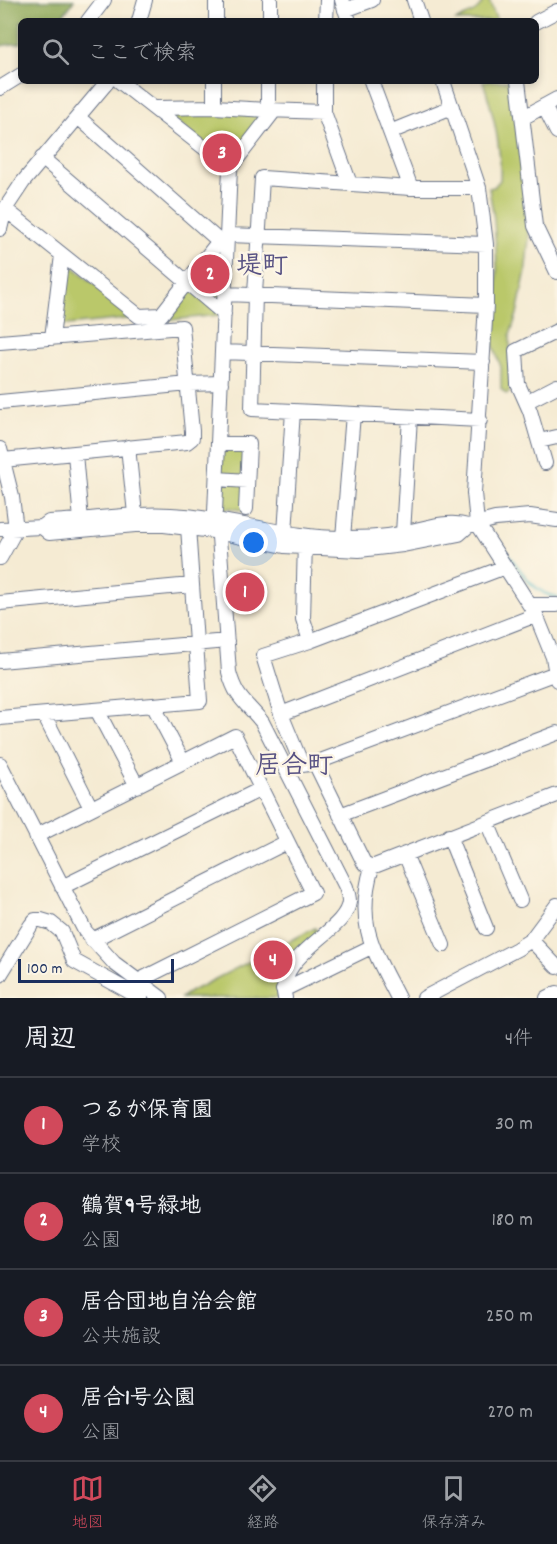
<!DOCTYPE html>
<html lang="ja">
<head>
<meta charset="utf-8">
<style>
  :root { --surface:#171b24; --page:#20242c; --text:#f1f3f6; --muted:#9ea1a6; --line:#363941; --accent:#d1495b }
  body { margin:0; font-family:Dekko,"Klee One",sans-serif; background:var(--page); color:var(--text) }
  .scale { position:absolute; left:18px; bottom:15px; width:156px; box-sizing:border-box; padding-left:6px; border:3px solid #1b2f5e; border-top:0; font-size:16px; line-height:21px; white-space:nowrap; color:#1b2f5e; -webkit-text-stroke:4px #fcf5e5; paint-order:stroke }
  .you { position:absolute; left:254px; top:543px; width:21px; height:21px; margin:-15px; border:4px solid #fff; border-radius:50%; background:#1a73e8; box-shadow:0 0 0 9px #1a73e833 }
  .badge { display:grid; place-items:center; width:39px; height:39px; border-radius:50%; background:var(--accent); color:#fff; font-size:20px; font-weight:700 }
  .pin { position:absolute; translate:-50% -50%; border:3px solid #fff; box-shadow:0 2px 6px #0006 }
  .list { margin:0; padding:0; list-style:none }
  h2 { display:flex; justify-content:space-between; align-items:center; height:78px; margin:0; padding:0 24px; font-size:26px }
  h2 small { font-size:20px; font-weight:400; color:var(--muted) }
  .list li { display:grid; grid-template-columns:39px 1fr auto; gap:18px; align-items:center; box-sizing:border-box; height:96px; padding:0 24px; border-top:2px solid var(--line) }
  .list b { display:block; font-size:22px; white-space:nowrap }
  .list p { margin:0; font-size:20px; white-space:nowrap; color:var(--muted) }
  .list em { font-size:20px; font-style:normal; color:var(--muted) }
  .icon { flex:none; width:33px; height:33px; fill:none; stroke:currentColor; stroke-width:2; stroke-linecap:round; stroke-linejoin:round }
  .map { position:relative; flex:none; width:557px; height:998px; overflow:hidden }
  .search { position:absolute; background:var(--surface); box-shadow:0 3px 9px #0003; left:18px; right:18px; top:18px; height:66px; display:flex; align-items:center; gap:15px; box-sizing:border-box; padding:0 21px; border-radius:9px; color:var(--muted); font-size:22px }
  .sheet { height:462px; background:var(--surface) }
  nav { display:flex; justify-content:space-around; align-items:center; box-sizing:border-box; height:84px; border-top:2px solid var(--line); background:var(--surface); font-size:16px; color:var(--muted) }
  nav a { display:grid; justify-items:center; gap:3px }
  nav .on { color:var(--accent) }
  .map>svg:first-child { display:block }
  .green { fill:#bac86a; stroke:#6a7c64; stroke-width:1.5 }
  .forest { fill:#93ac5e; stroke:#576e5e; stroke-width:1.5 }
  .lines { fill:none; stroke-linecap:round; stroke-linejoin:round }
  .stream { stroke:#47b4c3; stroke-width:3 }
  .minor-casing { stroke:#677187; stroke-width:16 }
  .minor { stroke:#fff; stroke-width:14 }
  .labels { text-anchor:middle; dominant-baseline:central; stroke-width:5; stroke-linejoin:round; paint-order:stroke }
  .quarter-label { font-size:26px; font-weight:bold; fill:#575183; stroke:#fcf5e5 }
</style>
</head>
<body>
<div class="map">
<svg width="557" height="998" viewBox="0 0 557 998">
  <rect width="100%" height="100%" fill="#fcf5e5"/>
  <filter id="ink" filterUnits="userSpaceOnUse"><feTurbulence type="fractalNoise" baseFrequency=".0167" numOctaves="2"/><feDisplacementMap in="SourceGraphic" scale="12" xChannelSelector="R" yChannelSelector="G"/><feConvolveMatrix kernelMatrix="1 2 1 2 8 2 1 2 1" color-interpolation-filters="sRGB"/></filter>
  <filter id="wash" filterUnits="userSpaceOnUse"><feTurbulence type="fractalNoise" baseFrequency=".008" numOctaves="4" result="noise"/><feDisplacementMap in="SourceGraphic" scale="24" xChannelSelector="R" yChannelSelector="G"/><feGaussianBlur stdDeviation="1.35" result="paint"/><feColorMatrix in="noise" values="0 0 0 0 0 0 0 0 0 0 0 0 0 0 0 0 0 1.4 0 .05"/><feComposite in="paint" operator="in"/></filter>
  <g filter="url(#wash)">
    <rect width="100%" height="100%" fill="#f5ebd3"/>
    <path class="green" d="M 483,0 L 489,0 L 497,21 L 456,21 C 466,14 479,14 483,0 Z
      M 483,81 L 513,81 L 529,238 L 525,275 L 517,314 L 510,335 L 510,386 L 509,393 L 506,394 L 501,389 L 501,367 L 490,337 L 492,320 L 497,307 L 497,266 L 494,219 L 489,188 L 494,187 L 500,180 C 502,147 493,112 483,81 Z
      M 267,111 L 229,164 L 165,112 Z
      M 221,243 L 222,308 L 190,282 Z
      M 65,260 L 136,318 L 58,326 Z
      M 188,286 L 220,315 L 161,321 Z
      M 221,445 L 247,445 L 245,511 L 231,508 L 220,510 Z
      M 315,928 L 320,936 L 289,967 L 283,998 L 181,998 L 186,994 Z"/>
    <path class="forest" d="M 0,0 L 74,0 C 58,27 49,21 21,21 L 21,43 L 0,46 Z"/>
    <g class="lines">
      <path class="stream" d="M 505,550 C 519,568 533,594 557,597"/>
    </g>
  </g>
  <g filter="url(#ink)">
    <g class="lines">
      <g class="minor-casing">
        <path id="minor" d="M 342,0 L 349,21
          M 414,0 L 421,21
          M 345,10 L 372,0
          M 88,21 L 104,0
          M 139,21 L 145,0
          M 216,21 L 216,0
          M 270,21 L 270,0
          M 326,21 L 327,0
          M 536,22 L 557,11
          M 119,81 L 230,168
          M 268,81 L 268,110 L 324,112 L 350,184
          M 371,81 L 411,188
          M 443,81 L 479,188 L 486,244 L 486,305 L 474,493 L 477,523 L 536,615 L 553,657 L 557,680
          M 518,81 L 535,226 L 557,272
          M 0,88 L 21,75
          M 544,106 L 557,132
          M 214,107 L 214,81
          M 156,108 L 214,107 L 268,110
          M 324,112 L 324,81
          M 524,117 L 557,99
          M 390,132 L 452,107
          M 42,158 L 224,314
          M 479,188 L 411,188 L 262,178 L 255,294 L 252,409 L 480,420
          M 5,209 L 139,316 L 161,315 L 219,241 L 78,117
          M 0,229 L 5,209 L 23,182 L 108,81
          M 228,235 L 486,244
          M 225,294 L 486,305
          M 52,338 L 62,255
          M 0,342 L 182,327 L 192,431 L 192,438 L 187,442 L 3,460
          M 222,352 L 483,362
          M 0,402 L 189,384 L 221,383
          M 526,402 L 557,386
          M 539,441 L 557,437
          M 218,444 L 249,444 L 246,509
          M 128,447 L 135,514
          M 0,449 L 12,497 L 16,529 L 0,558
          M 75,454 L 81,520
          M 545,463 L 530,411 L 518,384 L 516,351 L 557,331
          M 217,479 L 247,481
          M 215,512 L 230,168 L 274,111
          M 42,527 L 49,533 L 135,525 L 164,525 L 213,531 L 284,546 L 359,550 L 403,545 L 459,534 L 468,526 L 495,519 L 530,516 L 557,520
          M 0,529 L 42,527 L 49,522 C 95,520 139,511 185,516 C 240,521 292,539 347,538 C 361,538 374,538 388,536 C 413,533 444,518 468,526
          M 285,533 L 293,411
          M 403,533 L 410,417
          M 219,537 L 229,672 C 236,699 246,702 262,722 L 346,887 C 347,891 349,896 349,901 C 348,932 274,954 285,998
          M 343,538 L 353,414
          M 305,541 L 303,619 L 310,641
          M 505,567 L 310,641 L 263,656 L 281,714 L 302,765 L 315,763 L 556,673
          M 0,603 L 191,585
          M 530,605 L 557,605
          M 0,661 L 227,641
          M 153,705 L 183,762
          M 97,710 L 137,786
          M 281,714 L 536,615
          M 44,715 L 91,808
          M 0,718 L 200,701 L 188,527
          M 315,763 L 364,863 L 372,867
          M 0,764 L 85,931 L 114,963 L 161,998
          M 340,815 L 557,733
          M 487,822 L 520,900
          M 36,836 L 235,736 L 313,893 L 138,981
          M 449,836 L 486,928
          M 405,854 L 443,945
          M 62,887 L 261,789
          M 92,940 L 287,842
          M 531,940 L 557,967
          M 0,975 L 31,925 L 35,920 L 41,920 L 51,923 L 62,932 L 74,961 L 141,998
          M 283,990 L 371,947
          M 398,998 C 373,949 355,924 372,867 L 557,795
          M 424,998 L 517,949 L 531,940 L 557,905
          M 547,998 L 557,993"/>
      </g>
      <use href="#minor" class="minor"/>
    </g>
  </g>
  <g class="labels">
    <g class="quarter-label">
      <text x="262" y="267">堤町</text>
      <text x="294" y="767">居合町</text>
    </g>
  </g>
</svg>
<div class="scale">100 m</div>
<div class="you"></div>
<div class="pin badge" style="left:245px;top:592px">1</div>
<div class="pin badge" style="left:210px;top:274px">2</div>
<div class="pin badge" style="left:222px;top:153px">3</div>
<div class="pin badge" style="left:273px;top:960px">4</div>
<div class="search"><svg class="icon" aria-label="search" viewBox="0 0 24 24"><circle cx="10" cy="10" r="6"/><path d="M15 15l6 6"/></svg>ここで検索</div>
</div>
<section class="sheet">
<h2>周辺<small>4件</small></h2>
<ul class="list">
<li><span class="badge">1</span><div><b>つるが保育園</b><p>学校</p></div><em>30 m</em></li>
<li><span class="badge">2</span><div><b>鶴賀9号緑地</b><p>公園</p></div><em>180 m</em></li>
<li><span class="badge">3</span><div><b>居合団地自治会館</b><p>公共施設</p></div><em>250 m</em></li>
<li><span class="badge">4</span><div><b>居合1号公園</b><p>公園</p></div><em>270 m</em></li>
</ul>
</section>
<nav>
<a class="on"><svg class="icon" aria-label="map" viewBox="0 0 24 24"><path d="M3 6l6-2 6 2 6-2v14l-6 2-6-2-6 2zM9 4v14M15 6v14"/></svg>地図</a>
<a><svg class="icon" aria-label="directions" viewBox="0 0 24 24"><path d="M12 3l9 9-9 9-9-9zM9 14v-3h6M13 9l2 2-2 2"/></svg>経路</a>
<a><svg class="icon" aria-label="saved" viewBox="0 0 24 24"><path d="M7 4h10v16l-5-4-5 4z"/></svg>保存済み</a>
</nav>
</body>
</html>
